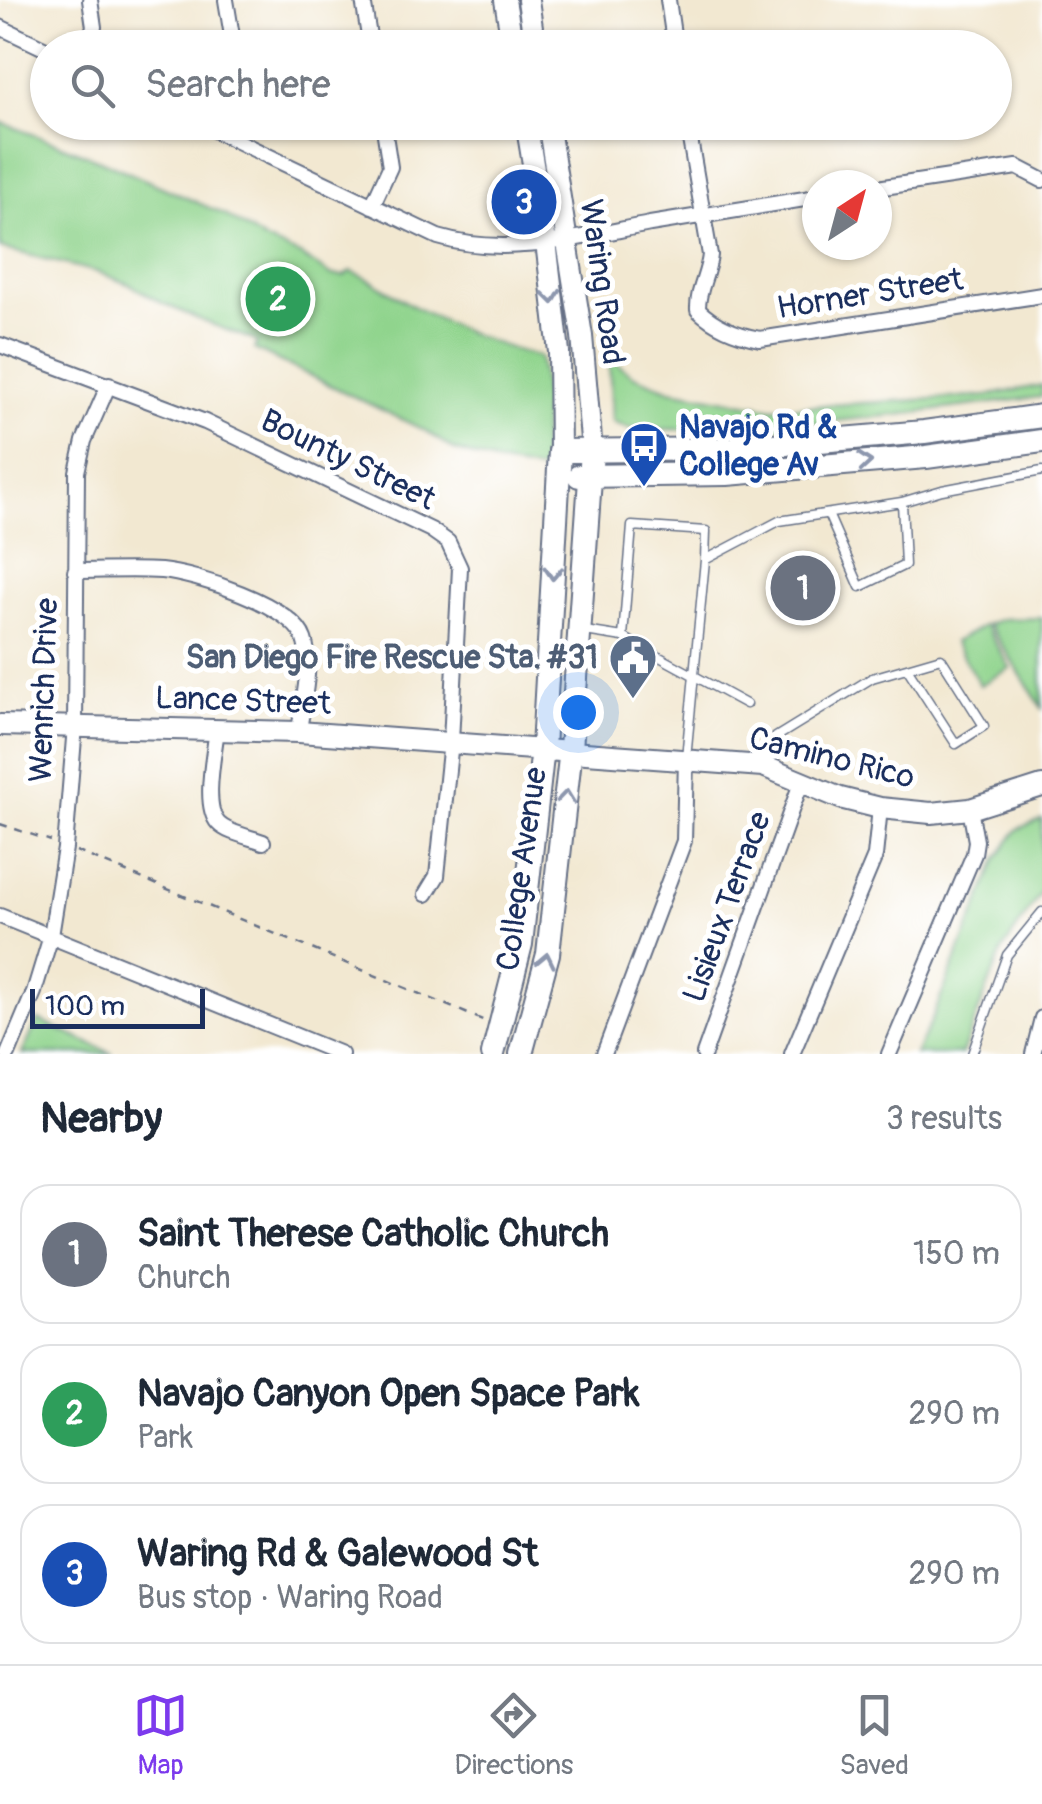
<!DOCTYPE html>
<html lang="en">
<head>
<meta charset="utf-8">
<style>
  :root { --surface:#fff; --page:#f2f2f3; --text:#1f2937; --muted:#747a83; --line:#e0e1e3; --accent:#7c3aed }
  body { margin:0; font-family:Pangolin,sans-serif; background:var(--page); color:var(--text) }
  .compass { position:absolute; left:802px; top:170px; width:90px; height:90px; border-radius:50%; background:var(--surface); box-shadow:0 2px 8px #0004; rotate:36deg }
  .scale { position:absolute; left:30px; bottom:25px; width:175px; box-sizing:border-box; padding-left:10px; border:5px solid #1b2f5e; border-top:0; font-size:28px; line-height:35px; white-space:nowrap; color:#1b2f5e; -webkit-text-stroke:8px #fff; paint-order:stroke }
  .you { position:absolute; left:578px; top:712px; width:35px; height:35px; margin:-25px; border:8px solid #fff; border-radius:50%; background:#1a73e8; box-shadow:0 0 0 15px #1a73e833 }
  .badge { display:grid; place-items:center; width:65px; height:65px; border-radius:50%; background:var(--accent); color:#fff; font-size:32px; font-weight:700 }
  .pin { position:absolute; translate:-50% -50%; border:5px solid #fff; box-shadow:0 2px 10px #0006 }
  .list { margin:0; padding:0; list-style:none }
  h2 { display:flex; justify-content:space-between; align-items:center; height:130px; margin:0; padding:0 40px; font-size:42px }
  h2 small { font-size:32px; font-weight:400; color:var(--muted) }
  .list li { display:grid; grid-template-columns:65px 1fr auto; gap:30px; align-items:center; box-sizing:border-box; height:140px; margin:0 20px 20px; padding:0 20px; border:2px solid var(--line); border-radius:30px }
  .list b { display:block; font-size:38px; white-space:nowrap }
  .list p { margin:0; font-size:32px; white-space:nowrap; color:var(--muted) }
  .list em { font-size:32px; font-style:normal; color:var(--muted) }
  .icon { flex:none; width:55px; height:55px; fill:none; stroke:currentColor; stroke-width:2; stroke-linecap:round; stroke-linejoin:round }
  .map { position:relative; flex:none; width:1042px; height:1054px; overflow:hidden }
  .search { position:absolute; background:var(--surface); box-shadow:0 2px 8px #0004; left:30px; right:30px; top:30px; height:110px; display:flex; align-items:center; gap:25px; box-sizing:border-box; padding:0 35px; border-radius:55px; color:var(--muted); font-size:38px }
  .sheet { height:610px; background:var(--surface) }
  nav { display:flex; justify-content:space-around; align-items:center; box-sizing:border-box; height:140px; border-top:2px solid var(--line); background:var(--surface); font-size:28px; color:var(--muted) }
  nav a { display:grid; justify-items:center; gap:5px }
  nav .on { color:var(--accent) }
  .map>svg:first-child { display:block }
  .green { fill:#90d48d; stroke:#568276; stroke-width:2.5 }
  .lines { fill:none; stroke-linecap:round; stroke-linejoin:round }
  .lane-casing { stroke:#667086; stroke-width:11 }
  .street-casing { stroke:#667086; stroke-width:18 }
  .secondary-casing { stroke:#667086; stroke-width:24 }
  .primary-casing { stroke:#667086; stroke-width:26 }
  .path { stroke:#667086; stroke-width:2.5; stroke-dasharray:8 8; stroke-linecap:butt }
  .lane { stroke:#fff; stroke-width:8 }
  .street { stroke:#fff; stroke-width:14 }
  .secondary { stroke:#fff; stroke-width:20 }
  .primary { stroke:#fff; stroke-width:22 }
  .oneway { stroke:#8d97ae }
  .labels { text-anchor:middle; dominant-baseline:central; stroke-width:10; stroke-linejoin:round; paint-order:stroke }
  .street-label { font-size:32px; fill:#1b2f5e; stroke:#fff }
  .transit-label { font-size:32px; font-weight:bold; fill:#164399; stroke:#fff; text-anchor:start }
  .service-label { font-size:32px; font-weight:bold; fill:#4e5e75; stroke:#fff; text-anchor:end }
</style>
</head>
<body>
<div class="map">
<svg width="1042" height="1054" viewBox="0 0 1042 1054">
  <rect width="100%" height="100%" fill="#fff"/>
  <filter id="ink" filterUnits="userSpaceOnUse"><feTurbulence type="fractalNoise" baseFrequency=".01" numOctaves="2"/><feDisplacementMap in="SourceGraphic" scale="20" xChannelSelector="R" yChannelSelector="G"/><feConvolveMatrix kernelMatrix="1 2 1 2 8 2 1 2 1" color-interpolation-filters="sRGB"/></filter>
  <filter id="wash" filterUnits="userSpaceOnUse"><feTurbulence type="fractalNoise" baseFrequency=".0048" numOctaves="4" result="noise"/><feDisplacementMap in="SourceGraphic" scale="40" xChannelSelector="R" yChannelSelector="G"/><feGaussianBlur stdDeviation="2.25" result="paint"/><feColorMatrix in="noise" values="0 0 0 0 0 0 0 0 0 0 0 0 0 0 0 0 0 1.4 0 .05"/><feComposite in="paint" operator="in"/></filter>
  <g filter="url(#wash)">
    <rect width="100%" height="100%" fill="#f2e8d1"/>
    <path class="green" d="M 0,122 L 100,160 L 224,214 L 266,241 L 300,255 L 331,275 L 344,276 L 351,271 L 360,275 C 377,283 392,294 408,303 C 449,326 494,345 540,357 L 544,396 L 542,471 L 501,464 L 454,450 L 424,430 L 254,349 L 257,342 L 251,339 L 203,321 L 162,303 L 131,285 L 97,272 L 0,248 Z
      M 609,358 L 634,376 L 671,390 L 773,408 L 986,396 L 1042,385 L 1042,397 L 897,415 L 732,431 L 627,428 L 612,422 Z
      M 1042,618 L 1042,708 L 988,624 L 1002,619 Z
      M 985,625 L 1010,668 L 980,685 L 954,642 Z
      M 1042,819 L 1042,891 L 1002,951 L 962,1054 L 915,1054 L 930,1024 L 997,859 L 1018,829 Z
      M 38,1020 L 113,1054 L 22,1054 Z"/>
  </g>
  <g filter="url(#ink)">
    <g class="lines">
      <g class="lane-casing">
        <path id="lane" d="M 828,514 L 860,587 L 905,565 L 902,502
          M 585,631 L 623,637 L 746,704
          M 623,637 L 632,526 L 706,531 L 705,560
          M 686,758 L 705,560 L 779,521 L 902,502 L 942,490 L 1042,471
          M 763,766 L 776,737 L 872,678 L 941,658 L 984,726 L 956,744 L 907,668
          M 972,1054 L 1007,955 L 1042,912"/>
      </g>
      <g class="street-casing">
        <path id="street" d="M 226,0 L 234,48
          M 363,0 L 371,48
          M 668,0 L 675,48
          M 0,27 L 48,50
          M 85,48 L 94,27 L 90,0
          M 197,122 L 438,237 C 507,258 580,237 650,224 C 705,215 761,206 817,197
          M 687,122 L 710,255 C 708,275 697,291 698,310 C 716,327 737,335 760,339 L 1042,295
          M 877,188 L 1017,167 L 1042,180
          M 372,206 L 390,167 L 383,122
          M 0,345 L 205,422 L 431,530 L 448,542 L 460,568 L 451,741 L 437,876 L 426,894
          M 75,571 C 103,571 133,569 161,571 C 195,574 293,605 304,639 C 313,666 302,704 299,732
          M 217,728 C 215,751 202,805 218,823 C 227,833 250,837 263,842
          M 0,916 L 341,1054
          M 8,1054 L 34,992 L 51,936 L 65,848 L 75,726 L 77,472 L 84,441 L 109,384
          M 604,1054 L 684,841 L 686,759
          M 704,1054 L 802,780
          M 792,1054 L 875,856 L 880,808
          M 889,1054 L 974,854 L 976,841 L 970,809
          M 1033,1054 L 1042,1018"/>
      </g>
      <g class="secondary-casing">
        <path id="secondary" d="M 505,0 L 513,48
          M 528,0 L 535,48
          M 526,122 L 546,242 L 559,352 L 560,451
          M 548,122 L 582,336 L 592,451
          M 0,725 L 299,732 L 763,766 L 840,798 L 880,808 L 931,813 L 970,809 L 1042,786"/>
      </g>
      <g class="primary-casing">
        <path id="primary" d="M 579,476 L 727,474 L 926,457 L 1042,441
          M 493,1054 L 521,944 L 543,748 L 560,451 L 726,449 L 924,432 L 1042,416
          M 521,1054 L 548,954 L 571,749 L 592,451"/>
      </g>
      <path class="path" d="M 0,824 L 51,841
        M 76,851 L 485,1021"/>
      <use href="#lane" class="lane"/>
      <use href="#street" class="street"/>
      <use href="#secondary" class="secondary"/>
      <use href="#primary" class="primary"/>
    </g>
    <defs><path id="oneway-chevron" d="M-2-3.5L2.5 0L-2 3.5" fill="none" stroke-width="1.6" stroke-linecap="round" stroke-linejoin="round" transform="scale(2.5)"/></defs>
    <g class="oneway">
      <use href="#oneway-chevron" transform="translate(552 297) rotate(83)"/>
      <use href="#oneway-chevron" transform="translate(865 462) rotate(-5)"/>
      <use href="#oneway-chevron" transform="translate(553 573) rotate(93)"/>
      <use href="#oneway-chevron" transform="translate(566 797) rotate(-84)"/>
      <use href="#oneway-chevron" transform="translate(546 960) rotate(-78)"/>
    </g>
  </g>
  <defs>
    <g id="bus-pin" transform="scale(2.5)"><path d="M0 17L-7.5 6A9.5 9.5 0 1 1 7.5 6Z" fill="#1a4fb4" stroke="#fff"/><path d="M-5-6H5V4H4V6H2V4H-2V6H-4V4H-5ZM-3.5-4V0h7V-4ZM-3.5 1.2v1.5H-2V1.2ZM2 1.2v1.5H3.5V1.2Z" fill="#fff"/></g>
    <g id="civic-pin" transform="scale(2.5)"><path d="M0 17L-7.5 6A9.5 9.5 0 1 1 7.5 6Z" fill="#5c6f8a" stroke="#fff"/><path d="M-.6-6.5H3V-4.5H.6V-3L4-1V1h2V6H-6V1h2V-1L-.6-3ZM-1.2 2.5V6h2.4V2.5Z" fill="#fff"/></g>
  </defs>
  <g fill-rule="evenodd">
    <use href="#bus-pin" x="644" y="446"/>
    <use href="#civic-pin" x="633" y="658"/>
  </g>
  <g class="labels">
    <g class="street-label">
      <text transform="translate(602 282) rotate(82)">Waring Road</text>
      <text transform="translate(870 294) rotate(-9)">Horner Street</text>
      <text transform="translate(348 460) rotate(26)">Bounty Street</text>
      <text transform="translate(44 690) rotate(-88)">Wenrich Drive</text>
      <text transform="translate(243 701) rotate(2)">Lance Street</text>
      <text transform="translate(832 758) rotate(14)">Camino Rico</text>
      <text transform="translate(522 869) rotate(-82)">College Avenue</text>
      <text transform="translate(727 907) rotate(-70)">Lisieux Terrace</text>
    </g>
    <g class="transit-label">
      <text x="679" y="428">Navajo Rd &amp;<tspan x="679" dy="37">College Av</tspan></text>
    </g>
    <g class="service-label">
      <text x="598" y="658">San Diego Fire Rescue Sta. #31</text>
    </g>
  </g>
</svg>
<svg class="compass" viewBox="-18 -18 36 36"><path d="M0-13l5 13h-10z" fill="#e53935"/><path d="M0 13l5-13h-10z" fill="#747a83"/></svg>
<div class="scale">100 m</div>
<div class="you"></div>
<div class="pin badge" style="left:803px;top:588px;background:#6b7280">1</div>
<div class="pin badge" style="left:278px;top:299px;background:#2e9e5b">2</div>
<div class="pin badge" style="left:524px;top:202px;background:#1a4fb4">3</div>
<div class="search"><svg class="icon" aria-label="search" viewBox="0 0 24 24"><circle cx="10" cy="10" r="6"/><path d="M15 15l6 6"/></svg>Search here</div>
</div>
<section class="sheet">
<h2>Nearby<small>3 results</small></h2>
<ul class="list">
<li><span class="badge" style="background:#6b7280">1</span><div><b>Saint Therese Catholic Church</b><p>Church</p></div><em>150 m</em></li>
<li><span class="badge" style="background:#2e9e5b">2</span><div><b>Navajo Canyon Open Space Park</b><p>Park</p></div><em>290 m</em></li>
<li><span class="badge" style="background:#1a4fb4">3</span><div><b>Waring Rd &amp; Galewood St</b><p>Bus stop · Waring Road</p></div><em>290 m</em></li>
</ul>
</section>
<nav>
<a class="on"><svg class="icon" aria-label="map" viewBox="0 0 24 24"><path d="M3 6l6-2 6 2 6-2v14l-6 2-6-2-6 2zM9 4v14M15 6v14"/></svg>Map</a>
<a><svg class="icon" aria-label="directions" viewBox="0 0 24 24"><path d="M12 3l9 9-9 9-9-9zM9 14v-3h6M13 9l2 2-2 2"/></svg>Directions</a>
<a><svg class="icon" aria-label="saved" viewBox="0 0 24 24"><path d="M7 4h10v16l-5-4-5 4z"/></svg>Saved</a>
</nav>
</body>
</html>
